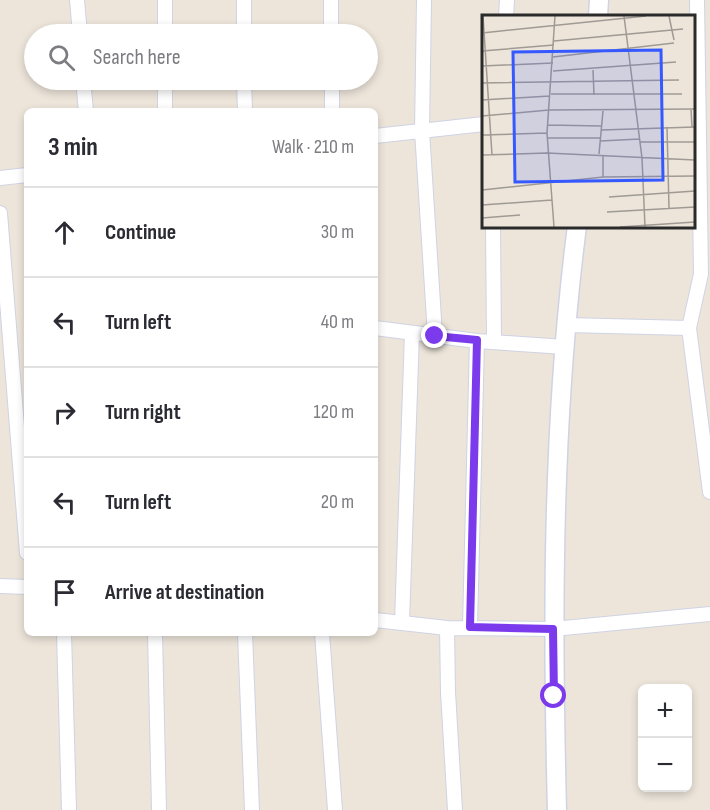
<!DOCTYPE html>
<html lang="en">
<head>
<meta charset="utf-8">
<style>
  :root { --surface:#fff; --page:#f7f7f7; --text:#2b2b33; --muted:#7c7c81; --line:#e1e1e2 }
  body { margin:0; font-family:"Sofia Sans Condensed",sans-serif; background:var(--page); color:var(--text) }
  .controls { position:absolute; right:18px; bottom:18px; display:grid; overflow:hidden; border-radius:9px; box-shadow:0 3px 9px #0003 }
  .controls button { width:54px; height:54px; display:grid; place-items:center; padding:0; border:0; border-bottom:2px solid var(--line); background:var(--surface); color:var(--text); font:30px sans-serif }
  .stop { position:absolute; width:18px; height:18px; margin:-14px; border:4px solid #7c3aed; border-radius:50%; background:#fff }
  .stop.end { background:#7c3aed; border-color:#fff; box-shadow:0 2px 6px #0008 }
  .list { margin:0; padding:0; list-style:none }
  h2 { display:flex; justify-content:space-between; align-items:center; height:78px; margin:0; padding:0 24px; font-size:26px }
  h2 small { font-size:20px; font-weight:400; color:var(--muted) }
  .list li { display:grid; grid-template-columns:39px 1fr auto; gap:18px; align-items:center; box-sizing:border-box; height:90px; padding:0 24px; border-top:2px solid var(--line) }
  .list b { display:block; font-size:22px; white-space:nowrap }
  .list em { font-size:20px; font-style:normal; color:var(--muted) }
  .icon { flex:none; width:33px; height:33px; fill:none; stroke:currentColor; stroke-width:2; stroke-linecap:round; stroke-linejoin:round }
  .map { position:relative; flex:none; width:710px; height:810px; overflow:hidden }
  .search { position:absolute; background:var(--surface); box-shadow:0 3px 9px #0003; left:24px; top:24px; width:354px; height:66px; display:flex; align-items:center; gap:15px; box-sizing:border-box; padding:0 21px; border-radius:33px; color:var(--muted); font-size:22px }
  .panel { position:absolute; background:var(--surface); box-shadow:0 3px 9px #0003; left:24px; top:108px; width:354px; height:528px; border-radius:9px }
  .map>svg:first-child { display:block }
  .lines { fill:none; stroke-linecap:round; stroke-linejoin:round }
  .street-casing { stroke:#cfd3e4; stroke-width:16 }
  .secondary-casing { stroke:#cfd3e4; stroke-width:21 }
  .street { stroke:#fff; stroke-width:14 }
  .secondary { stroke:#fff; stroke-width:18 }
  .route { stroke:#7c3aed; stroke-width:8 }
  .inset-road { fill:none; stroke:#9f9a94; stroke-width:1.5 }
  .view { fill:#3559ff; fill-opacity:0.15; stroke:#3559ff; stroke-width:3 }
  .inset-edge { fill:none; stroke:#2a2a2a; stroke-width:3 }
</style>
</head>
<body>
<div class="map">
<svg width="710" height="810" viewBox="0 0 710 810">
  <rect width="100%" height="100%" fill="#ede5da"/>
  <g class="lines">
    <g class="street-casing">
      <path id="street" d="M 77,0 L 80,34
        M 244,0 L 244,34
        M 331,0 L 331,34
        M 424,0 L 422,131 L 435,335
        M 697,0 L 701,274 L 689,328 L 710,492
        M 506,16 L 507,0
        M 165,34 L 165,0
        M 83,80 L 86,111
        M 244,80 L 245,111
        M 332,80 L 332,111
        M 165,111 L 165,80
        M 375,136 L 484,124
        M 0,178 L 27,175
        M 0,213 L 27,553
        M 493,226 L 494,342
        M 566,325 L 689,328
        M 375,328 L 477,341 L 565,347
        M 0,586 L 27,587
        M 375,620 L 447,628 L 553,629 L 710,614
        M 402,622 L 412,333
        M 470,627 L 477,341
        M 447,628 L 448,692 L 455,810
        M 64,633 L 69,810
        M 155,633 L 159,810
        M 245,633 L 252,810
        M 322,633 L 335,810"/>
    </g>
    <g class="secondary-casing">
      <path id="secondary" d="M 598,16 L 599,0
        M 557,810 C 552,616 552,420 577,226"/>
    </g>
    <use href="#street" class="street"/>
    <use href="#secondary" class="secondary"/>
  </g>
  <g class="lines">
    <path class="route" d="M 435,336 L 477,340 L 470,627 L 553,629 L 554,696"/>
  </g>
  <g transform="translate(482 15)">
    <rect width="213" height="213" fill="#ede5da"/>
    <path class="inset-road" d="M 1,1 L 10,140M 142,1 L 160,143 L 163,212M 187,1 L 192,25M 0,18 L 164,1M 72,26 L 201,14M 0,36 L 72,30M 71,42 L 192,28M 0,51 L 71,48M 111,55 L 112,80M 71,56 L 194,47M 0,68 L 197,65M 69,79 L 200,79M 0,85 L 68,81M 209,94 L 210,112M 0,101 L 67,95 L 213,94M 66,110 L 119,111M 185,112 L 187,193M 119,115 L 213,112M 0,120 L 65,118M 66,123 L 118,123M 118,126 L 158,124M 158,127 L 213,127M 117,139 L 121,96M 0,140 L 65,138 L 213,145M 121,140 L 121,162M 0,175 L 121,162 L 213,161M 127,182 L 213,176M 0,190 L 70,185M 125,197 L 213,192M 0,203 L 38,200M 72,212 L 65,118 L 73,1M 138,212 L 213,207"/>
    <path class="view" d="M 179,35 L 181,165 L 33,167 L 31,37 Z"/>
    <rect width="213" height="213" class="inset-edge"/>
  </g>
</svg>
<div class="controls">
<button>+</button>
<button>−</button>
</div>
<div class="stop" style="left:554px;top:696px"></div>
<div class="stop end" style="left:435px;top:336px"></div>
<div class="search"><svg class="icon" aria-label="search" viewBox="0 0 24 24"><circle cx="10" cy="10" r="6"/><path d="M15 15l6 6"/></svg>Search here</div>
<section class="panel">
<h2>3 min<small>Walk · 210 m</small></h2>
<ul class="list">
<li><svg class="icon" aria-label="ahead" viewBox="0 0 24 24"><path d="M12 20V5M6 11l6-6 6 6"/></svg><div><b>Continue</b></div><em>30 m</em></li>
<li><svg class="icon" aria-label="left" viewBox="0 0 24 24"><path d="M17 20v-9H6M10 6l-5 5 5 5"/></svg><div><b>Turn left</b></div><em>40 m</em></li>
<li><svg class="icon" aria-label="right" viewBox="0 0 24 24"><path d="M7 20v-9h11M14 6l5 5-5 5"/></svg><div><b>Turn right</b></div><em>120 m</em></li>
<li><svg class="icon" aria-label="left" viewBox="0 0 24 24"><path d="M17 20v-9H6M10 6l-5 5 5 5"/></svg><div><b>Turn left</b></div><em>20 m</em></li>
<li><svg class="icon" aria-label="arrive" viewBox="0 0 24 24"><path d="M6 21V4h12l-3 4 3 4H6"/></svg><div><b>Arrive at destination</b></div></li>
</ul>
</section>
</div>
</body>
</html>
